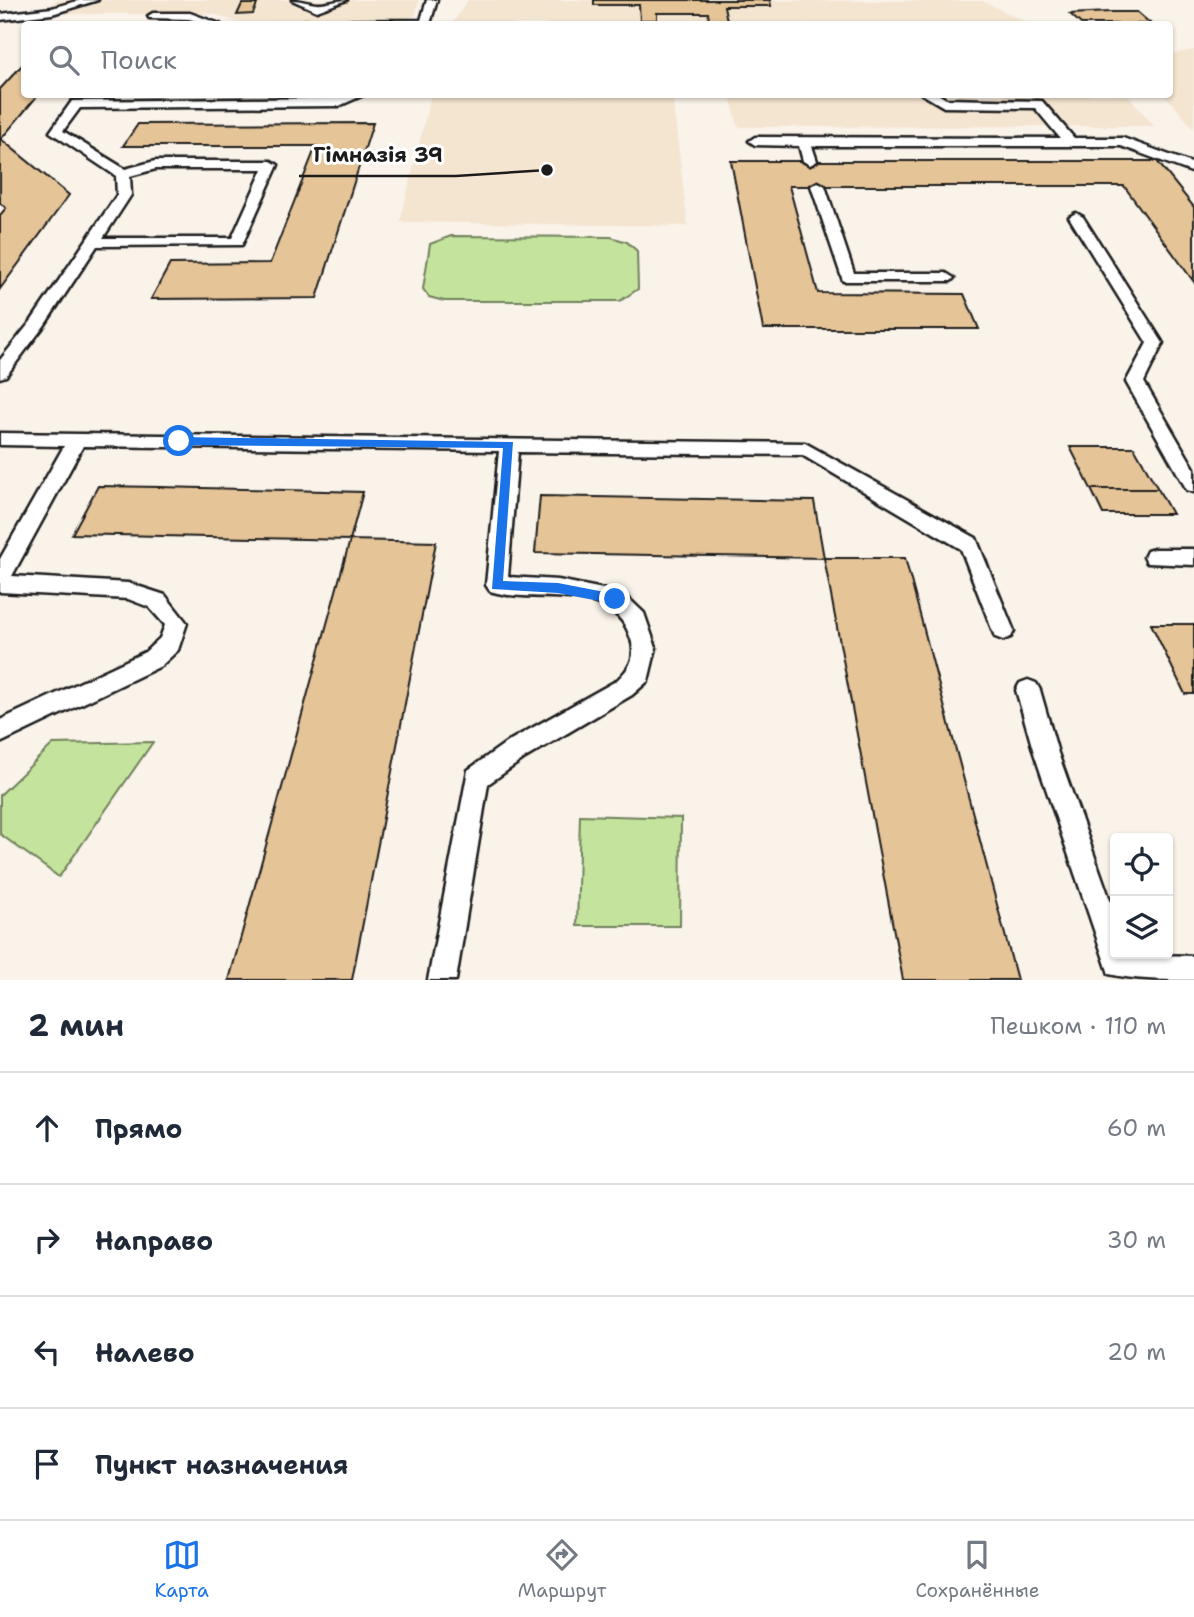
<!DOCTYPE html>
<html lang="ru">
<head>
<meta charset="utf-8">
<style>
  :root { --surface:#fff; --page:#f2f2f3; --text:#1f2937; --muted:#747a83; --line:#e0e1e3; --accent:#1a73e8 }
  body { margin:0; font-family:"Shantell Sans",sans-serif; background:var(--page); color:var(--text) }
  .controls { position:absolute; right:21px; bottom:21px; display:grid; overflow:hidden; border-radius:7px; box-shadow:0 2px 5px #0004 }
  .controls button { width:63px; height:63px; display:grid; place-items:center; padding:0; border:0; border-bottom:2px solid var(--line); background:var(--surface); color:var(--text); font:35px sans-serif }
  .stop { position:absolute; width:21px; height:21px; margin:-16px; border:5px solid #1a73e8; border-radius:50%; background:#fff }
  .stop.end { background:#1a73e8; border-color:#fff; box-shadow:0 2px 7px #0008 }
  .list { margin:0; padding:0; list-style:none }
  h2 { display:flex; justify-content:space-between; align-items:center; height:91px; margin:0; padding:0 28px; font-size:30px }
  h2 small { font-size:23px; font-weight:400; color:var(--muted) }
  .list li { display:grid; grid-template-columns:46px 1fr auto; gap:21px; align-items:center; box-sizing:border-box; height:112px; padding:0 28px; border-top:2px solid var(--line) }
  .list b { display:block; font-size:26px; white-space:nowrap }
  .list em { font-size:23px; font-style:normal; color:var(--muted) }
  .icon { flex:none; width:38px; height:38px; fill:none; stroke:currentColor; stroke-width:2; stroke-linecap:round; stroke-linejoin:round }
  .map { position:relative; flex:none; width:1194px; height:980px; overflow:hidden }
  .search { position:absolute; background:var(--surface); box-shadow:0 2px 5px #0004; left:21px; right:21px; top:21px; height:77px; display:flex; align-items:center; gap:18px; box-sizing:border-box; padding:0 24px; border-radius:7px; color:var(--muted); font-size:26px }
  .sheet { height:539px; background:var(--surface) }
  nav { display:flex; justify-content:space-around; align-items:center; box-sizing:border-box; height:98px; border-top:2px solid var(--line); background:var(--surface); font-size:19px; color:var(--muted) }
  nav a { display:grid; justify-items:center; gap:4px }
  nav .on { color:var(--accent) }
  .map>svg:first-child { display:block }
  .built { fill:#f4e5d1 }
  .green { fill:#c4e49d; stroke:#70805c; stroke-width:2 }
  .building { fill:#e5c497; stroke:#1c1c1c; stroke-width:2 }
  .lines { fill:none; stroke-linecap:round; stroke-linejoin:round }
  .lane-casing { stroke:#1c1c1c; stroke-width:5 }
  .lane { fill:#fff; fill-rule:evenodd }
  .route { fill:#1a73e8 }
  .leader { fill:none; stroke:#1c1c1c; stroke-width:2.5 }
  .callout-dot { fill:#1c1c1c; stroke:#fff; stroke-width:2.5 }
  .callout-label { font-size:21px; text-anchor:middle; font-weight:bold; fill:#1c1c1c; stroke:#fff; stroke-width:6; stroke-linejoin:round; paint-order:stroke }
</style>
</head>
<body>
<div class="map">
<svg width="1194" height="980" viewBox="0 0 1194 980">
  <rect width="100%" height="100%" fill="#faf3ea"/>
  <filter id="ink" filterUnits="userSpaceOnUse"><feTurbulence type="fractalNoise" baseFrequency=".0143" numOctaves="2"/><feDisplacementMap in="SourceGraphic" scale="14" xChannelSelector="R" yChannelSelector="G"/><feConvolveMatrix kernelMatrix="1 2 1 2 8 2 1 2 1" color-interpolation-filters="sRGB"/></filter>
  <g filter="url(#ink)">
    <path class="built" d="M 56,0 L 419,0 L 415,16 L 403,20 L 236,22 L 214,14 L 67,14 L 51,5 Z
      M 468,0 L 983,1 L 1030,24 L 452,24 Z
      M 1194,50 L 1194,129 L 1165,95 L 1170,94 L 1170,54 Z
      M 431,95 L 672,95 L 688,226 L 400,222 Z
      M 730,95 L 1128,95 L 1154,126 L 738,127 Z"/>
    <path class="green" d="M 451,236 L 611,237 L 627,242 L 637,251 L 638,289 L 620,301 L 444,301 L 429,297 L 423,289 L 430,244 Z
      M 153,742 L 59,877 L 0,834 L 0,795 L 53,744 Z
      M 580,815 L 681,818 L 680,926 L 577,926 Z"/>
    <path class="building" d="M 594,0 L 770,0 L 771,6 L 724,6 L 727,21 L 709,20 L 708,13 L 657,13 L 657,20 L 640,20 L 639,5 L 594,5 Z
      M 242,4 L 257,4 L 253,14 L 237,15 Z
      M 1110,12 L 1137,12 L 1151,24 L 1081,24 L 1070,14 Z
      M 24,63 L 24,94 L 39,94 L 1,139 L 69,195 L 0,289 L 0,215 L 6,208 L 0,203 L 0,89 Z
      M 373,123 L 317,298 L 151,299 L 170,264 L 270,263 L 316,146 L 123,146 L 138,124 Z
      M 731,161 L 1157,161 L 1194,207 L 1194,282 L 1124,186 L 789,186 L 818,293 L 964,294 L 979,329 L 763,329 Z
      M 1070,447 L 1134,447 L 1158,489 L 1091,489 Z
      M 98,486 L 160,487 L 363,492 L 350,540 L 72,534 Z
      M 1091,489 L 1158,489 L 1172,514 L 1103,514 Z
      M 540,496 L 814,501 L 824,558 L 535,553 Z
      M 350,540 L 436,542 L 352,980 L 229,980 Z
      M 824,558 L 905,558 L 1017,980 L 903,980 Z
      M 1151,624 L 1194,624 L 1194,694 L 1185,694 Z"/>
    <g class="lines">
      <g class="lane-casing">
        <path id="lane" d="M 81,0 L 98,0 L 52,14 L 0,20 L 0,14 L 52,8 Z
          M 292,0 C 301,0 308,3 316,4 C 325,5 337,0 347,0 L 317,11 Z
          M 427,0 L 437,0 L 430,24 L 299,24 L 304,21 L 421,20 Z
          M 153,13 L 190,13 L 220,24 L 206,24 L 189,19 L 149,18 L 148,16 Z
          M 348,94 L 366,94 L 339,106 L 80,108 L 63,131 L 125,169 L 155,161 L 271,161 L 278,165 L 242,245 L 97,246 L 44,326 L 6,376 L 0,378 L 0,360 L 32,320 L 117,195 L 116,176 L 50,132 L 72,101 L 338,98 ZM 156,169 L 263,169 L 232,238 L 103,238 L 131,195 L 130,176 Z
          M 922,94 L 938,94 L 946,99 L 1042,101 L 1074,138 L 1123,138 L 1194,164 L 1194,173 L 1121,146 L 812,146 L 817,161 L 810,165 L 803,161 L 799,146 L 755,145 L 749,141 L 755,137 L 1060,138 L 1035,108 L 944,107 Z
          M 818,182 L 825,186 L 854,273 L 946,273 L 954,278 L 951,281 L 843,281 L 811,186 Z
          M 1076,213 L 1083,217 L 1163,343 L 1144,382 L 1194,468 L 1194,492 L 1187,490 L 1126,382 L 1147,343 L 1069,217 Z
          M 0,433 L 805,443 L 976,538 L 1014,631 L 1011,637 L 1003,640 L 995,637 L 961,549 L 802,455 L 518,452 L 508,577 L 558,580 L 623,593 L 644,613 L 656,648 L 648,681 L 632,695 L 525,758 L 488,784 L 456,980 L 428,980 L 468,770 L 507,742 L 616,681 C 629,669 637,658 631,639 C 613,579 536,606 490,591 L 486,585 L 499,451 L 83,446 L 12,576 L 128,583 L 165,595 L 187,623 L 178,650 L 161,666 L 0,743 L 0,720 L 145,652 L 160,638 L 165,625 L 149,607 L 128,599 L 0,592 L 0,559 L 64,446 L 0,445 Z
          M 1154,549 L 1194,549 L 1194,565 L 1147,563 L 1144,557 L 1147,551 Z
          M 1028,680 L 1036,683 L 1040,690 L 1058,753 L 1115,914 L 1115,954 L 1194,956 L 1194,980 C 1167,980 1134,980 1109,974 L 1034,753 L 1016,690 L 1020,683 Z"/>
      </g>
      <use href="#lane" class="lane"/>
    </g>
  </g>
  <path class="route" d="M 179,437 L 513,442 L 503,581 L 558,583 L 615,594 L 621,599 L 615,604 L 558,593 L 492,589 L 503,448 L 179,445 L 174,441 Z"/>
  <path class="leader" d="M547 170L456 176H299"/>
  <circle class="callout-dot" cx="547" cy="170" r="7"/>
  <g class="callout-label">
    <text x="378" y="162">Гімназія 39</text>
  </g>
</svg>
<div class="controls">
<button><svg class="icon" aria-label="locate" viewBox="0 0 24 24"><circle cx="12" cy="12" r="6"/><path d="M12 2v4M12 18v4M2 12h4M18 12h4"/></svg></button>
<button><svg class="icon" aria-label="layers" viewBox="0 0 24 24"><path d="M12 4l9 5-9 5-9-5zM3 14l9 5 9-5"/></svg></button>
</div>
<div class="stop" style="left:179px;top:441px"></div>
<div class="stop end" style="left:615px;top:599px"></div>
<div class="search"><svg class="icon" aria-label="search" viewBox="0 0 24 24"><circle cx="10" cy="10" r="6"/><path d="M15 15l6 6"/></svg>Поиск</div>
</div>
<section class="sheet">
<h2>2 мин<small>Пешком · 110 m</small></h2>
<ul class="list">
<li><svg class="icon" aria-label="ahead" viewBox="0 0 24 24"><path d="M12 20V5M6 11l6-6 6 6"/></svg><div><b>Прямо</b></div><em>60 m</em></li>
<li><svg class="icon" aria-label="right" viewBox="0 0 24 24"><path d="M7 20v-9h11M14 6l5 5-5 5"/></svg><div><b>Направо</b></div><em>30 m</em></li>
<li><svg class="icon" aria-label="left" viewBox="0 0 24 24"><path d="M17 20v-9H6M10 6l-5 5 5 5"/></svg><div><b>Налево</b></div><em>20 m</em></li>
<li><svg class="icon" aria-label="arrive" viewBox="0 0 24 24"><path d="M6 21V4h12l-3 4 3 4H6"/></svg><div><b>Пункт назначения</b></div></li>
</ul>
</section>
<nav>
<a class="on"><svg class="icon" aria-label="map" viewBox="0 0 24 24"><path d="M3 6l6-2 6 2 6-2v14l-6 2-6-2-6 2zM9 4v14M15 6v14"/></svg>Карта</a>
<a><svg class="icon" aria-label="directions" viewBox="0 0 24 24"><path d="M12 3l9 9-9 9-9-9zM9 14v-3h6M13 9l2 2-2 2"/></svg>Маршрут</a>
<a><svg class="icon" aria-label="saved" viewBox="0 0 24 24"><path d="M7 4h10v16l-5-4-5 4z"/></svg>Сохранённые</a>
</nav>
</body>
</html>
